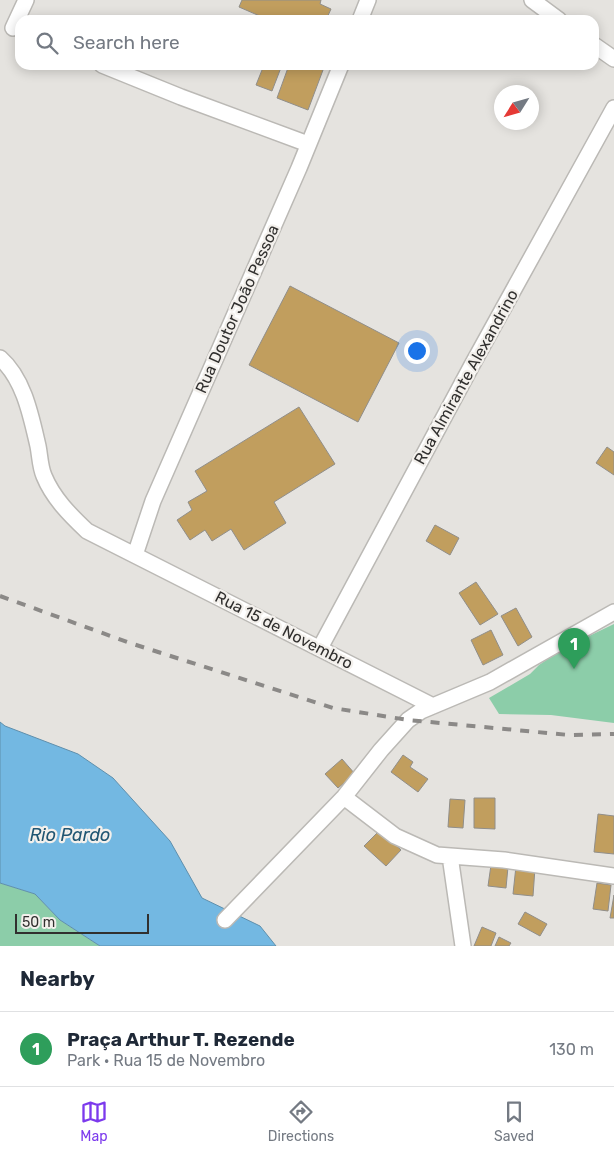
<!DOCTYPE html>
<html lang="en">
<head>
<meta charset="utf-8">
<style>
  :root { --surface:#fff; --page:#f6f6f7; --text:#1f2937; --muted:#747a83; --line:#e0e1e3; --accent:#7c3aed }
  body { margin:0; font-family:Rubik,sans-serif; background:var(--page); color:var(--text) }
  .compass { position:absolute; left:494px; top:85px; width:45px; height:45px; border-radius:50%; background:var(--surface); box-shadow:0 2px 12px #0003; rotate:233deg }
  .scale { position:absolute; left:15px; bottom:12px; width:134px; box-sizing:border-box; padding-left:5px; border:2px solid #31302f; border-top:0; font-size:14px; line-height:18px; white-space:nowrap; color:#31302f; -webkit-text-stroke:4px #f3f0ec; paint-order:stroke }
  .you { position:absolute; left:416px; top:350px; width:18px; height:18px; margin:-12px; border:4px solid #fff; border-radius:50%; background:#1a73e8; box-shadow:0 0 0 8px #1a73e833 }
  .badge { display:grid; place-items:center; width:32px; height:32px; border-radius:50%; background:var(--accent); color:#fff; font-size:16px; font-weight:700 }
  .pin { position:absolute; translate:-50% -41px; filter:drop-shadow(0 1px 2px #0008) }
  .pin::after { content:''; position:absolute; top:26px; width:18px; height:15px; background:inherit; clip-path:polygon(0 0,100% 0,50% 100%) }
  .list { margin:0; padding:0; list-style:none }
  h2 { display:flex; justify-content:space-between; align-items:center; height:65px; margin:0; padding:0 20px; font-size:21px }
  h2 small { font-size:16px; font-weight:400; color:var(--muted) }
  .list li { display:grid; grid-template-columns:32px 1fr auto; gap:15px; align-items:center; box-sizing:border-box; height:75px; padding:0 20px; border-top:1px solid var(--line) }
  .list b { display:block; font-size:19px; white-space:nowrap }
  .list p { margin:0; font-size:16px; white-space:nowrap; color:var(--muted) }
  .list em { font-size:16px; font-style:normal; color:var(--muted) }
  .icon { flex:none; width:28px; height:28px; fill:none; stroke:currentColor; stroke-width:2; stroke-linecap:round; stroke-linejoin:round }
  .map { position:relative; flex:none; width:614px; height:946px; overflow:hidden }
  .search { position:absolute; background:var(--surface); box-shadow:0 2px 12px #0003; left:15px; right:15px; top:15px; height:55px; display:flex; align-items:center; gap:12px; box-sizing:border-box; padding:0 18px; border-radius:15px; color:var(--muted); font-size:19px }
  .sheet { height:140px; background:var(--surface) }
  nav { display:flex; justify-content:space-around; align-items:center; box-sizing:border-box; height:70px; border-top:1px solid var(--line); background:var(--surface); font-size:14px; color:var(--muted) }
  nav a { display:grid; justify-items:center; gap:2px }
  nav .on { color:var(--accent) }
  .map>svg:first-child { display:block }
  .green { fill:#8ccda9 }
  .water { fill:#73b8e2; stroke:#5f8fac }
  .building { fill:#c19e5e; stroke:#908e8a }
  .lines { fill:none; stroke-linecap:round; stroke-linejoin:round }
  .street-casing { stroke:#bbb9b5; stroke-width:18 }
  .street { stroke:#fff; stroke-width:15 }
  .rail { stroke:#8b8987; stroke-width:4; stroke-dasharray:9 9; stroke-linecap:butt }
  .labels { text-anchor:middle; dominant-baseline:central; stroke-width:4.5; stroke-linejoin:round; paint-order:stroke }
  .street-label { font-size:16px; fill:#31302f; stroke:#f3f0ec }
  .water-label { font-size:18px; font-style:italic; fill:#1f5572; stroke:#f3f0ec }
</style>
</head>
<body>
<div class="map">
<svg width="614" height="946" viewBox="0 0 614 946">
  <rect width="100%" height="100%" fill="#e5e3df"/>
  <path class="green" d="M 614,624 L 614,723 L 551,715 L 499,714 L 489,698 L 530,674 L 539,665 L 564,648 Z
    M 0,883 L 35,894 L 60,920 L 100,946 L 0,946 Z"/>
  <path class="water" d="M 0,722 L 5,726 L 78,754 L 113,778 L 170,841 L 202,898 L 260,926 L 276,946 L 100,946 L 60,920 L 35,894 L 0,883 Z"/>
  <path class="building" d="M 242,0 L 321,0 L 320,4 L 331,9 L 326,20 L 269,20 L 239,7 Z
    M 264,65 L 282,65 L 272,91 L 256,85 Z
    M 289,65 L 313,65 L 323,70 L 308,110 L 277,98 Z
    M 290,286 L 399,343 L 358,422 L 249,365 Z
    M 299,407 L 335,464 L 274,502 L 286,523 L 244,550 L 231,529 L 212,541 L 205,530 L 190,540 L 177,520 L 192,510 L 188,502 L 207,491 L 195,471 Z
    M 607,447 L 614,452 L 614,475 L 596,463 Z
    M 435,525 L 459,538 L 450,555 L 426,541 Z
    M 476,582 L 498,614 L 480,625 L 459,593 Z
    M 516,608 L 532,637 L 518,646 L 501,616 Z
    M 491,630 L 503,655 L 483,665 L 471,640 Z
    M 403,755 L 413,762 L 410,767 L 428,779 L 418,792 L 391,772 Z
    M 342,759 L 355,774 L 338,788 L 325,774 Z
    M 474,798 L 495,798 L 495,829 L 474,828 Z
    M 450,799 L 465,800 L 463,828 L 448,827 Z
    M 598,814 L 614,816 L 614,854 L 594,852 Z
    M 380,830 L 401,850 L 386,866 L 364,846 Z
    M 491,865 L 508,867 L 506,888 L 488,886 Z
    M 516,866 L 535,868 L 533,896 L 513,894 Z
    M 597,883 L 611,885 L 608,911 L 593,909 Z
    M 614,895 L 614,918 L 610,918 Z
    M 525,912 L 547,924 L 540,936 L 518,924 Z
    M 482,927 L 496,933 L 491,946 L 474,946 Z
    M 499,937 L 511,943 L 509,946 L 495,946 Z"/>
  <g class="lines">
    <g class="street-casing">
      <path id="street" d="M 532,0 L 559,20
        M 360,20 L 368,0
        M 13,28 L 26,0
        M 594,45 L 614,59
        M 102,65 L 181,97 L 308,144
        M 0,358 C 24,379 31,416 38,446 C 40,456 40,467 44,476 C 53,498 70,515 87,531 L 433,706
        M 135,555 L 153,501 L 299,168 L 341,65
        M 320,648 L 472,365 L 614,108
        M 344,797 L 395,836 L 437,855 L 504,860 L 614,876
        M 450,856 L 463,946
        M 225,920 L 344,797 L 381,750 L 408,720 L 421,711 L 490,682 L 614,612"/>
    </g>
    <use href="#street" class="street"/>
    <path class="rail" d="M 0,596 L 130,643 L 333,708 L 408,720 L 569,735 L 614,734"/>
  </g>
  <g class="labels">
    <g class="street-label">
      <text transform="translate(237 309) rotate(-66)">Rua Doutor João Pessoa</text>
      <text transform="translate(466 377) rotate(-61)">Rua Almirante Alexandrino</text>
      <text transform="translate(284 630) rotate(27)">Rua 15 de Novembro</text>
    </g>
    <g class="water-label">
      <text x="70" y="835">Rio Pardo</text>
    </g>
  </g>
</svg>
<svg class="compass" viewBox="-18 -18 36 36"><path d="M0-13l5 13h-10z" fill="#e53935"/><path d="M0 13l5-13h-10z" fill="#747a83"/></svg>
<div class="scale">50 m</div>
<div class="you"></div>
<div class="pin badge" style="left:574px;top:669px;background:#2e9e5b">1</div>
<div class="search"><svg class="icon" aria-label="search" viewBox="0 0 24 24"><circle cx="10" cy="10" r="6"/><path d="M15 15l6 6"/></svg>Search here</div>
</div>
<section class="sheet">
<h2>Nearby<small></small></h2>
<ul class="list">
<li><span class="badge" style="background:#2e9e5b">1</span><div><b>Praça Arthur T. Rezende</b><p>Park · Rua 15 de Novembro</p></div><em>130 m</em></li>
</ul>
</section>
<nav>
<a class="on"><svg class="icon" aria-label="map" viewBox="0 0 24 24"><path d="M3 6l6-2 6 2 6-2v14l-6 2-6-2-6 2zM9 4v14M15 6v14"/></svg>Map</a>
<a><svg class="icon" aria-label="directions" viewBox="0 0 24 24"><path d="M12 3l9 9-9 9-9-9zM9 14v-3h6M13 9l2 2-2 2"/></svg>Directions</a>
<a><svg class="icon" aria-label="saved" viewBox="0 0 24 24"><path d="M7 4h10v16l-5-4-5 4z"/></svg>Saved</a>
</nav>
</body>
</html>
